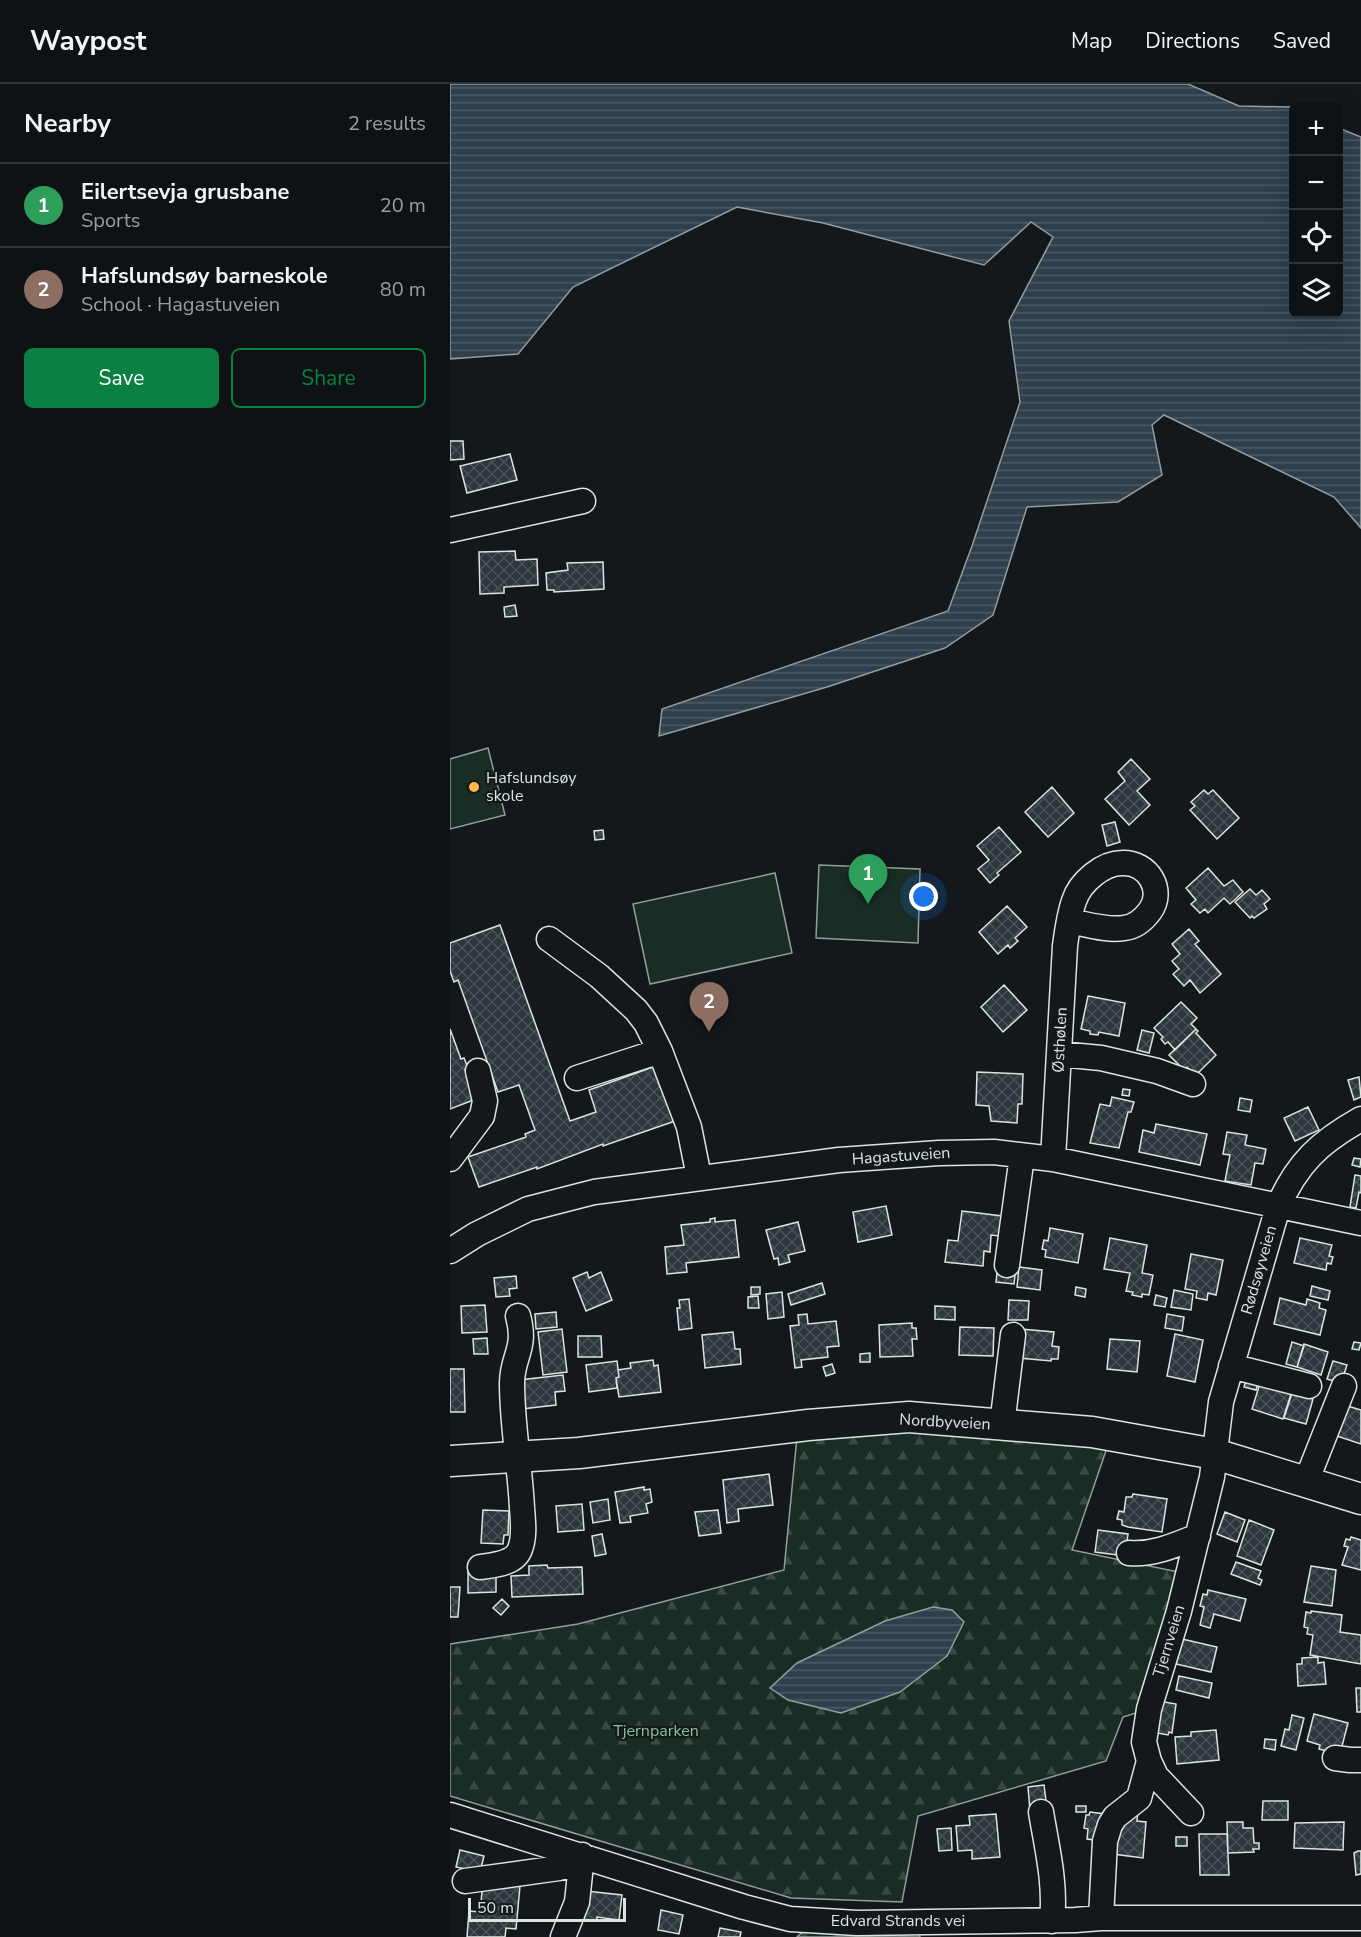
<!DOCTYPE html>
<html lang="en">
<head>
<meta charset="utf-8">
<style>
  :root { --surface:#0f1215; --page:#181b1e; --text:#f1f3f6; --muted:#9b9ea0; --line:#2f3234; --accent:#0b8043 }
  body { margin:0; font-family:"Nunito Sans",sans-serif; background:var(--page); color:var(--text) }
  .controls { position:absolute; right:18px; top:18px; display:grid; overflow:hidden; border-radius:9px; box-shadow:0 6px 24px #0002 }
  .controls button { width:54px; height:54px; display:grid; place-items:center; padding:0; border:0; border-bottom:2px solid var(--line); background:var(--surface); color:var(--text); font:30px sans-serif }
  .scale { position:absolute; left:18px; bottom:15px; width:158px; box-sizing:border-box; padding-left:6px; border:3px solid #d8e6dc; border-top:0; font-size:16px; line-height:21px; white-space:nowrap; color:#d8e6dc; -webkit-text-stroke:4px #14181c; paint-order:stroke }
  .you { position:absolute; left:474px; top:813px; width:21px; height:21px; margin:-15px; border:4px solid #fff; border-radius:50%; background:#1a73e8; box-shadow:0 0 0 9px #1a73e833 }
  .badge { display:grid; place-items:center; width:39px; height:39px; border-radius:50%; background:var(--accent); color:#fff; font-size:20px; font-weight:700 }
  .pin { position:absolute; translate:-50% -50px; filter:drop-shadow(0 2px 3px #0008) }
  .pin::after { content:''; position:absolute; top:32px; width:21px; height:18px; background:inherit; clip-path:polygon(0 0,100% 0,50% 100%) }
  .list { margin:0; padding:0; list-style:none }
  h2 { display:flex; justify-content:space-between; align-items:center; height:78px; margin:0; padding:0 24px; font-size:26px }
  h2 small { font-size:20px; font-weight:400; color:var(--muted) }
  .list li { display:grid; grid-template-columns:39px 1fr auto; gap:18px; align-items:center; box-sizing:border-box; height:84px; padding:0 24px; border-top:2px solid var(--line) }
  .list b { display:block; font-size:22px; white-space:nowrap }
  .list p { margin:0; font-size:20px; white-space:nowrap; color:var(--muted) }
  .list em { font-size:20px; font-style:normal; color:var(--muted) }
  .actions { display:flex; gap:12px; padding:18px 24px }
  .actions a { flex:1; padding:14px 0; border:2px solid var(--accent); border-radius:9px; text-align:center; font-size:21px; color:var(--accent) }
  .actions .main { background:var(--accent); color:#fff }
  .icon { flex:none; width:33px; height:33px; fill:none; stroke:currentColor; stroke-width:2; stroke-linecap:round; stroke-linejoin:round }
  .map { position:relative; flex:none; width:911px; height:1853px; overflow:hidden }
  header { display:flex; align-items:center; gap:36px; box-sizing:border-box; height:84px; padding:0 30px; background:var(--surface); border-bottom:2px solid var(--line) }
  header strong { font-size:28px }
  nav { display:flex; gap:33px; margin-inline-start:auto; font-size:21px }
  main { display:flex }
  aside { flex:1; background:var(--surface) }
  .map>svg:first-child { display:block }
  .forest { fill:url(#forest-firs); stroke:#939e99; stroke-width:1.5 }
  .garden { fill:#1a2d24; stroke:#939e99; stroke-width:1.5 }
  .water { fill:url(#water-rules); stroke:#939e99; stroke-width:1.5 }
  .building { fill:url(#building-cross-hatch); stroke:#d8e6dc; stroke-width:1.5 }
  .lines { fill:none; stroke-linecap:round; stroke-linejoin:round }
  .minor-casing { stroke:#d8e6dc; stroke-width:27 }
  .major-casing { stroke:#d8e6dc; stroke-width:33 }
  .minor { stroke:#14181c; stroke-width:24 }
  .major { stroke:#14181c; stroke-width:30 }
  .poi-dot { fill:#ffb74d; stroke:#14181c; stroke-width:2 }
  .labels { text-anchor:middle; dominant-baseline:central; stroke-width:4.5; stroke-linejoin:round; paint-order:stroke }
  .poi-label { font-size:16px; fill:#d8e6dc; stroke:#14181c; text-anchor:start }
  .street-label { font-size:16px; fill:#d8e6dc; stroke:#14181c }
  .park-label { font-size:16px; fill:#8ac095; stroke:#14181c }
</style>
</head>
<body>
<header>
<strong>Waypost</strong>
<nav><a>Map</a><a>Directions</a><a>Saved</a></nav>
</header>
<main>
<aside>
<h2>Nearby<small>2 results</small></h2>
<ul class="list">
<li><span class="badge" style="background:#2e9e5b">1</span><div><b>Eilertsevja grusbane</b><p>Sports</p></div><em>20 m</em></li>
<li><span class="badge" style="background:#8d6e63">2</span><div><b>Hafslundsøy barneskole</b><p>School · Hagastuveien</p></div><em>80 m</em></li>
</ul>
<div class="actions"><a class="main">Save</a><a>Share</a></div>
</aside>
<div class="map">
<svg width="911" height="1853" viewBox="0 0 911 1853">
  <defs>
    <pattern id="forest-firs" width="22" height="20" patternUnits="userSpaceOnUse" patternTransform="scale(1.5)"><rect width="22" height="20" fill="#1a2d24"/><path d="M5 1l3.5 6h-7zM16 11l3.5 6h-7z" fill="#3b4b43"/></pattern>
    <pattern id="water-rules" width="6" height="5" patternUnits="userSpaceOnUse" patternTransform="scale(1.5)"><rect width="6" height="5" fill="#2f3f4d"/><path d="M0 2.5h6" fill="none" stroke="#4c5b66"/></pattern>
    <pattern id="building-cross-hatch" width="8" height="8" patternUnits="userSpaceOnUse" patternTransform="scale(1.5)"><rect width="8" height="8" fill="#2c363c"/><path d="M0 0l8 8M0 8l8-8" fill="none" stroke="#4a5358"/></pattern>
  </defs>
  <rect width="100%" height="100%" fill="#14181c"/>
  <path class="forest" d="M 474,1346 L 659,1358 L 622,1466 L 738,1490 L 699,1625 L 673,1633 L 656,1677 L 468,1732 L 452,1818 L 341,1814 L 0,1712 L 0,1560 L 128,1540 L 334,1486 L 347,1353 Z
    M 356,1845 L 469,1847 L 470,1853 L 347,1853 Z"/>
  <path class="garden" d="M 38,664 L 55,731 L 0,745 L 0,675 Z
    M 369,781 L 470,785 L 468,859 L 366,854 Z
    M 325,789 L 342,869 L 200,900 L 183,820 Z"/>
  <path class="water" d="M 0,0 L 738,0 L 789,22 L 840,23 L 844,25 L 844,230 L 888,230 L 889,44 L 911,53 L 911,444 L 884,413 L 714,331 L 702,341 L 712,391 L 668,418 L 577,423 L 543,531 L 495,564 L 377,603 L 209,652 L 212,625 L 498,527 L 522,462 L 570,318 L 559,237 L 603,153 L 581,138 L 534,181 L 373,139 L 287,123 L 123,203 L 68,270 L 0,275 Z
    M 483,1523 L 502,1526 L 514,1538 L 497,1572 L 450,1608 L 391,1629 L 338,1616 L 320,1604 L 347,1579 L 435,1537 Z"/>
  <path class="building" d="M 0,357 L 13,357 L 14,375 L 0,376 Z
    M 60,370 L 67,396 L 17,409 L 10,382 Z
    M 65,467 L 66,476 L 87,475 L 88,501 L 54,503 L 54,509 L 30,510 L 29,468 Z
    M 153,478 L 154,505 L 104,508 L 104,506 L 97,506 L 96,489 L 118,486 L 117,479 Z
    M 65,521 L 67,532 L 55,533 L 54,523 Z
    M 681,675 L 700,695 L 687,707 L 700,721 L 679,741 L 655,715 L 675,697 L 668,688 Z
    M 602,703 L 624,729 L 598,753 L 575,728 Z
    M 754,706 L 758,710 L 763,706 L 789,734 L 767,755 L 740,726 L 745,722 L 741,718 Z
    M 665,738 L 670,758 L 657,762 L 652,741 Z
    M 549,743 L 571,768 L 547,789 L 549,791 L 540,799 L 528,785 L 539,776 L 527,762 Z
    M 153,746 L 154,755 L 145,756 L 144,747 Z
    M 758,784 L 774,802 L 783,796 L 793,808 L 780,820 L 774,814 L 758,829 L 755,825 L 750,829 L 741,820 L 746,816 L 736,804 Z
    M 800,805 L 806,811 L 812,806 L 820,815 L 814,820 L 817,825 L 804,834 L 802,832 L 800,834 L 785,818 Z
    M 557,822 L 577,843 L 565,854 L 568,857 L 560,864 L 558,861 L 548,870 L 529,848 Z
    M 50,841 L 120,1037 L 146,1028 L 139,1006 L 203,983 L 211,1005 L 213,1004 L 225,1037 L 153,1062 L 153,1060 L 87,1085 L 87,1083 L 29,1103 L 18,1073 L 76,1053 L 75,1050 L 85,1046 L 69,1001 L 48,1008 L 8,896 L 4,898 L 0,887 L 0,859 Z
    M 739,845 L 749,857 L 745,860 L 771,890 L 750,909 L 740,896 L 734,902 L 723,890 L 729,885 L 722,877 L 730,870 L 722,860 Z
    M 554,901 L 577,926 L 553,948 L 531,923 Z
    M 638,912 L 675,919 L 669,952 L 649,948 L 648,951 L 640,950 L 640,947 L 631,945 Z
    M 731,918 L 747,934 L 741,940 L 746,945 L 725,966 L 718,958 L 715,960 L 711,955 L 713,953 L 704,944 Z
    M 0,945 L 11,975 L 14,974 L 18,984 L 15,985 L 26,1015 L 0,1025 Z
    M 746,945 L 748,947 L 746,949 L 766,971 L 745,992 L 737,983 L 734,986 L 719,971 Z
    M 692,946 L 704,949 L 699,969 L 687,966 Z
    M 527,988 L 573,990 L 572,1020 L 568,1020 L 567,1039 L 541,1037 L 539,1022 L 526,1021 Z
    M 909,993 L 911,1013 L 904,1016 L 898,996 Z
    M 673,1005 L 680,1006 L 679,1012 L 672,1011 Z
    M 662,1013 L 684,1018 L 681,1028 L 678,1028 L 669,1064 L 640,1059 L 650,1020 L 660,1022 Z
    M 790,1014 L 802,1016 L 800,1028 L 788,1026 Z
    M 858,1023 L 869,1046 L 845,1057 L 834,1034 Z
    M 706,1040 L 757,1050 L 750,1081 L 689,1068 L 693,1046 L 704,1049 Z
    M 777,1048 L 797,1051 L 795,1061 L 816,1065 L 813,1080 L 805,1079 L 801,1101 L 775,1097 L 780,1071 L 773,1070 Z
    M 904,1074 L 911,1075 L 910,1083 L 902,1081 Z
    M 905,1091 L 911,1092 L 911,1109 L 909,1108 L 906,1124 L 900,1123 Z
    M 436,1122 L 442,1151 L 408,1158 L 403,1128 Z
    M 512,1127 L 552,1132 L 550,1152 L 541,1151 L 540,1168 L 534,1167 L 533,1182 L 495,1178 L 498,1156 L 508,1157 Z
    M 265,1134 L 265,1138 L 285,1136 L 289,1173 L 236,1179 L 237,1188 L 217,1190 L 215,1163 L 234,1161 L 231,1141 L 260,1138 L 260,1135 Z
    M 348,1138 L 355,1167 L 338,1171 L 340,1178 L 329,1181 L 328,1174 L 324,1175 L 316,1146 Z
    M 600,1144 L 633,1150 L 628,1179 L 595,1173 L 596,1166 L 592,1165 L 594,1156 L 598,1157 Z
    M 660,1154 L 697,1161 L 692,1189 L 703,1191 L 699,1211 L 692,1210 L 692,1213 L 682,1211 L 683,1208 L 676,1207 L 680,1189 L 654,1185 Z
    M 850,1154 L 882,1161 L 879,1172 L 883,1173 L 881,1180 L 877,1179 L 876,1186 L 844,1179 Z
    M 741,1170 L 773,1176 L 766,1211 L 758,1209 L 757,1216 L 746,1214 L 747,1207 L 735,1205 Z
    M 548,1180 L 566,1182 L 564,1200 L 546,1198 Z
    M 569,1183 L 592,1186 L 590,1206 L 567,1203 Z
    M 137,1188 L 139,1194 L 151,1188 L 162,1216 L 136,1227 L 123,1194 Z
    M 66,1192 L 67,1204 L 59,1205 L 60,1212 L 46,1213 L 44,1194 Z
    M 372,1199 L 375,1210 L 341,1221 L 338,1210 Z
    M 862,1202 L 880,1207 L 878,1216 L 860,1212 Z
    M 301,1203 L 310,1203 L 310,1210 L 301,1211 Z
    M 626,1203 L 636,1205 L 635,1213 L 625,1211 Z
    M 724,1206 L 743,1210 L 741,1226 L 721,1223 Z
    M 332,1208 L 334,1233 L 318,1235 L 316,1210 Z
    M 706,1211 L 717,1214 L 715,1223 L 704,1221 Z
    M 308,1212 L 309,1224 L 298,1224 L 298,1213 Z
    M 830,1214 L 856,1221 L 857,1215 L 870,1219 L 869,1224 L 876,1226 L 870,1251 L 824,1240 Z
    M 239,1215 L 242,1244 L 229,1246 L 227,1224 L 230,1224 L 229,1216 Z
    M 559,1216 L 579,1217 L 578,1236 L 558,1236 Z
    M 35,1221 L 37,1248 L 12,1249 L 11,1222 Z
    M 485,1222 L 505,1223 L 505,1236 L 485,1235 Z
    M 106,1228 L 107,1243 L 86,1245 L 85,1230 Z
    M 357,1230 L 358,1240 L 386,1237 L 389,1262 L 377,1263 L 378,1273 L 351,1276 L 352,1283 L 345,1284 L 340,1242 L 349,1241 L 348,1231 Z
    M 717,1230 L 734,1233 L 732,1247 L 715,1244 Z
    M 462,1239 L 462,1244 L 466,1244 L 467,1255 L 462,1255 L 463,1272 L 430,1273 L 429,1241 Z
    M 510,1243 L 544,1244 L 543,1272 L 509,1271 Z
    M 112,1245 L 117,1288 L 93,1291 L 88,1248 Z
    M 571,1245 L 604,1248 L 602,1262 L 609,1263 L 608,1275 L 601,1275 L 601,1277 L 569,1274 Z
    M 283,1248 L 285,1265 L 290,1265 L 291,1280 L 255,1284 L 252,1251 Z
    M 725,1250 L 753,1256 L 745,1298 L 717,1292 Z
    M 128,1252 L 151,1252 L 152,1273 L 128,1273 Z
    M 37,1254 L 38,1270 L 24,1270 L 23,1255 Z
    M 660,1255 L 690,1257 L 687,1288 L 657,1285 Z
    M 842,1258 L 854,1262 L 847,1283 L 836,1280 Z
    M 904,1258 L 911,1259 L 909,1266 L 902,1265 Z
    M 854,1260 L 878,1268 L 871,1291 L 847,1283 Z
    M 420,1269 L 420,1278 L 410,1278 L 410,1270 Z
    M 203,1276 L 204,1282 L 208,1281 L 211,1308 L 169,1313 L 166,1294 L 169,1293 L 168,1286 L 181,1284 L 180,1279 Z
    M 167,1277 L 169,1293 L 166,1294 L 167,1304 L 139,1308 L 136,1281 Z
    M 883,1277 L 897,1281 L 891,1299 L 877,1295 Z
    M 382,1280 L 385,1289 L 376,1292 L 373,1283 Z
    M 0,1285 L 14,1285 L 15,1328 L 0,1328 Z
    M 113,1291 L 115,1307 L 105,1308 L 106,1321 L 72,1325 L 69,1296 Z
    M 796,1296 L 808,1299 L 806,1306 L 794,1303 Z
    M 811,1296 L 842,1307 L 833,1335 L 802,1325 Z
    M 842,1309 L 863,1315 L 856,1340 L 834,1334 Z
    M 891,1320 L 911,1326 L 911,1360 L 881,1350 Z
    M 319,1390 L 323,1421 L 288,1425 L 289,1437 L 277,1439 L 273,1396 Z
    M 194,1403 L 194,1406 L 200,1405 L 202,1418 L 196,1420 L 198,1429 L 180,1432 L 181,1438 L 170,1439 L 165,1408 Z
    M 683,1410 L 717,1415 L 712,1448 L 678,1443 L 672,1441 L 672,1436 L 667,1435 L 669,1427 L 674,1428 L 676,1413 L 682,1413 Z
    M 158,1415 L 160,1436 L 143,1439 L 140,1418 Z
    M 132,1420 L 134,1446 L 108,1448 L 106,1422 Z
    M 33,1426 L 59,1427 L 58,1451 L 54,1451 L 53,1460 L 31,1459 Z
    M 268,1426 L 271,1449 L 249,1452 L 245,1428 Z
    M 775,1428 L 795,1436 L 787,1458 L 767,1450 Z
    M 799,1436 L 824,1446 L 811,1481 L 787,1472 Z
    M 648,1446 L 678,1450 L 675,1472 L 645,1468 Z
    M 152,1450 L 156,1470 L 145,1472 L 142,1452 Z
    M 901,1453 L 911,1456 L 911,1486 L 892,1481 L 898,1463 L 894,1462 L 896,1455 L 900,1456 Z
    M 786,1478 L 811,1487 L 808,1494 L 812,1496 L 810,1501 L 781,1490 Z
    M 97,1481 L 98,1484 L 132,1483 L 133,1510 L 62,1513 L 61,1492 L 79,1491 L 79,1482 Z
    M 861,1482 L 886,1486 L 882,1522 L 854,1518 Z
    M 46,1486 L 46,1508 L 18,1509 L 18,1487 Z
    M 0,1503 L 10,1503 L 8,1533 L 0,1533 Z
    M 758,1506 L 796,1515 L 790,1537 L 764,1530 L 760,1544 L 750,1541 L 754,1523 L 750,1522 L 753,1510 L 757,1511 Z
    M 52,1515 L 59,1522 L 51,1531 L 43,1524 Z
    M 861,1527 L 892,1531 L 890,1548 L 911,1551 L 911,1580 L 860,1571 L 863,1551 L 857,1550 L 858,1544 L 854,1543 L 856,1528 L 861,1529 Z
    M 732,1555 L 767,1563 L 761,1588 L 726,1580 Z
    M 868,1573 L 868,1579 L 874,1578 L 876,1600 L 848,1602 L 847,1580 L 852,1580 L 852,1574 Z
    M 729,1592 L 762,1599 L 759,1614 L 726,1606 Z
    M 906,1604 L 911,1604 L 911,1628 L 907,1628 Z
    M 709,1617 L 726,1620 L 722,1649 L 719,1648 L 718,1651 L 707,1649 Z
    M 864,1630 L 898,1639 L 891,1666 L 880,1668 L 869,1665 L 870,1661 L 857,1657 Z
    M 842,1631 L 854,1634 L 846,1666 L 831,1662 L 835,1645 L 839,1646 Z
    M 766,1646 L 769,1676 L 727,1680 L 725,1653 L 741,1652 L 741,1648 Z
    M 815,1655 L 826,1656 L 825,1666 L 814,1664 Z
    M 594,1701 L 597,1725 L 580,1727 L 578,1703 Z
    M 813,1717 L 838,1717 L 838,1736 L 812,1736 Z
    M 626,1722 L 636,1722 L 636,1728 L 626,1728 Z
    M 677,1725 L 688,1726 L 687,1737 L 696,1738 L 693,1774 L 663,1770 Z
    M 640,1728 L 655,1730 L 651,1757 L 637,1755 L 638,1745 L 634,1744 L 636,1731 L 639,1731 Z
    M 546,1730 L 550,1773 L 522,1775 L 522,1766 L 508,1767 L 506,1742 L 520,1741 L 519,1732 Z
    M 777,1738 L 793,1738 L 793,1744 L 803,1744 L 804,1759 L 809,1759 L 809,1765 L 803,1765 L 804,1768 L 778,1769 Z
    M 894,1738 L 893,1766 L 844,1764 L 845,1739 Z
    M 501,1744 L 502,1766 L 489,1767 L 487,1745 Z
    M 749,1750 L 777,1750 L 779,1791 L 750,1791 Z
    M 726,1753 L 737,1753 L 737,1762 L 726,1762 Z
    M 10,1766 L 34,1772 L 30,1788 L 6,1783 Z
    M 908,1767 L 911,1767 L 911,1790 L 906,1791 L 904,1769 Z
    M 33,1798 L 70,1802 L 66,1845 L 56,1844 L 55,1853 L 17,1853 L 19,1827 L 30,1828 Z
    M 136,1807 L 172,1811 L 169,1836 L 147,1833 L 147,1837 L 132,1835 Z
    M 211,1826 L 233,1831 L 229,1850 L 208,1846 Z
    M 270,1844 L 291,1848 L 290,1853 L 268,1853 Z"/>
  <g class="lines">
    <g class="minor-casing">
      <path id="minor" d="M 0,446 L 133,417
        M 99,855 L 149,892 L 186,926 L 196,939 L 210,967 L 239,1043 L 249,1093
        M 609,970 L 651,974 L 707,987 L 743,1000
        M 127,994 L 210,967
        M 0,1075 L 32,1032 L 35,1017 L 28,987
        M 603,1075 L 615,862 C 617,847 619,831 624,817 C 630,798 653,779 672,779 C 698,778 715,806 700,827 C 694,835 685,843 674,844 C 657,847 636,840 619,837
        M 0,1167 L 27,1150 L 78,1125 L 144,1108 L 389,1076 L 489,1069 L 544,1068 L 603,1075 L 911,1139
        M 557,1181 L 572,1072
        M 781,1282 L 859,1302
        M 552,1341 L 563,1251
        M 856,1398 L 894,1302
        M 679,1469 C 704,1471 725,1461 748,1452
        M 30,1483 C 43,1481 65,1480 70,1465 C 75,1453 73,1437 72,1424 C 70,1383 62,1341 62,1299 C 62,1272 77,1265 68,1232
        M 885,1674 L 900,1676 L 911,1676
        M 591,1728 C 597,1764 606,1800 602,1837
        M 741,1729 L 706,1692 L 699,1677 L 694,1658 L 699,1625 L 729,1527 L 762,1393 L 771,1318 L 828,1123 C 847,1079 870,1058 911,1035
        M 0,1731 L 294,1823 L 340,1835 L 407,1839 L 625,1836 L 651,1834 L 911,1834
        M 15,1797 L 109,1784 L 131,1778
        M 651,1834 L 655,1757 L 660,1741 L 665,1733 L 689,1714 L 699,1677
        M 113,1853 L 127,1818 L 132,1771"/>
    </g>
    <g class="major-casing">
      <path id="major" d="M 0,1377 L 129,1369 L 358,1341 L 459,1333 L 642,1348 L 765,1370 L 911,1415"/>
    </g>
    <use href="#minor" class="minor"/>
    <use href="#major" class="major"/>
  </g>
  <circle class="poi-dot" cx="24" cy="703" r="6"/>
  <g class="labels">
    <g class="poi-label">
      <text x="36" y="694">Hafslundsøy<tspan x="36" dy="18">skole</tspan></text>
    </g>
    <g class="street-label">
      <text transform="translate(610 956) rotate(-87)">Østhølen</text>
      <text transform="translate(451 1072) rotate(-4)">Hagastuveien</text>
      <text transform="translate(809 1186) rotate(-74)">Rødsøyveien</text>
      <text transform="translate(495 1338) rotate(3)">Nordbyveien</text>
      <text transform="translate(719 1557) rotate(-73)">Tjernveien</text>
      <text x="448" y="1837">Edvard Strands vei</text>
    </g>
    <g class="park-label">
      <text x="206" y="1647">Tjernparken</text>
    </g>
  </g>
</svg>
<div class="controls">
<button>+</button>
<button>−</button>
<button><svg class="icon" aria-label="locate" viewBox="0 0 24 24"><circle cx="12" cy="12" r="6"/><path d="M12 2v4M12 18v4M2 12h4M18 12h4"/></svg></button>
<button><svg class="icon" aria-label="layers" viewBox="0 0 24 24"><path d="M12 4l9 5-9 5-9-5zM3 14l9 5 9-5"/></svg></button>
</div>
<div class="scale">50 m</div>
<div class="you"></div>
<div class="pin badge" style="left:418px;top:820px;background:#2e9e5b">1</div>
<div class="pin badge" style="left:259px;top:948px;background:#8d6e63">2</div>
</div>
</main>
</body>
</html>
